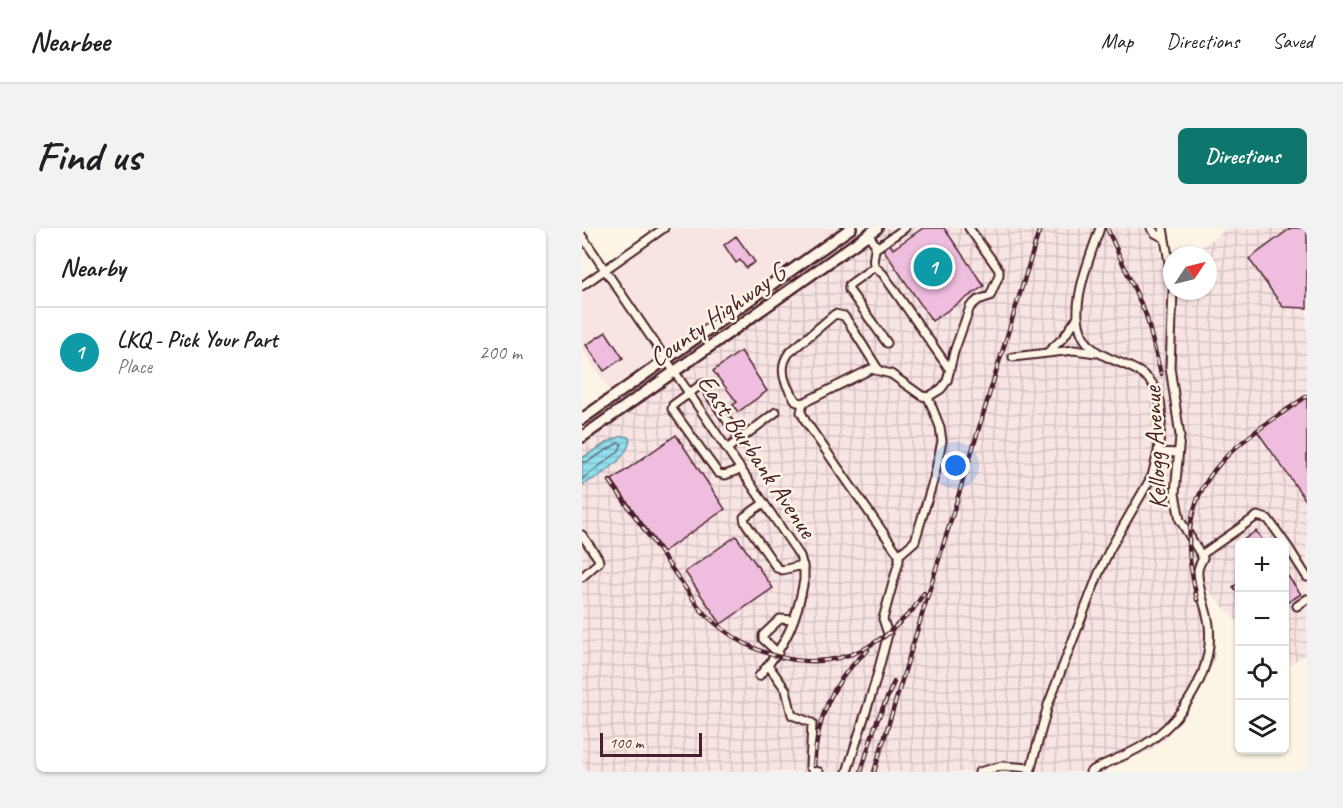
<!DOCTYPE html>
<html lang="en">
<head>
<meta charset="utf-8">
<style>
  :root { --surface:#fff; --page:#f2f2f2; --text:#202124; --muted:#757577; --line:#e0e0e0; --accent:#0f766e }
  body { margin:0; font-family:Caveat,sans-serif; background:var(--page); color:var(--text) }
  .controls { position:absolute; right:18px; bottom:18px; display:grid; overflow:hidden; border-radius:9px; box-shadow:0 2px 4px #0004 }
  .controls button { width:54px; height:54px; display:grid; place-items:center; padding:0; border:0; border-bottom:2px solid var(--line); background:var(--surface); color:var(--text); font:30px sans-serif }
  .compass { position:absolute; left:581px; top:18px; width:54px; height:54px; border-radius:50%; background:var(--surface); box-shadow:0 2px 4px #0004; rotate:55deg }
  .scale { position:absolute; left:18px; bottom:15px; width:102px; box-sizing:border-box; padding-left:6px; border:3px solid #4a1f2b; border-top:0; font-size:16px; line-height:21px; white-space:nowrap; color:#4a1f2b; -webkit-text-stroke:4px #fcf5e5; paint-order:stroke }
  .you { position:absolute; left:374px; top:238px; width:21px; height:21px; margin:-15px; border:4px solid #fff; border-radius:50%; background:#1a73e8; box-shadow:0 0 0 9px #1a73e833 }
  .badge { display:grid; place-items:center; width:39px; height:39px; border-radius:50%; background:var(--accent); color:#fff; font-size:20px; font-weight:700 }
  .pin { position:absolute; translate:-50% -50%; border:3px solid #fff; box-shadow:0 2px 6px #0006 }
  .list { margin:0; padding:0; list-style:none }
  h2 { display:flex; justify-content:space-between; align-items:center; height:78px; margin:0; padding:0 24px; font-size:26px }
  h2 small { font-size:20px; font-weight:400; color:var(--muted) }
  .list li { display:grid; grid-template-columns:39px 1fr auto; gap:18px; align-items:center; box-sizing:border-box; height:90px; padding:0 24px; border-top:2px solid var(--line) }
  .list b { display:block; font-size:22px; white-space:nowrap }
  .list p { margin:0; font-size:20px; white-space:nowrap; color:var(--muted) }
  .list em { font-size:20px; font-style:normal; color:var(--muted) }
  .icon { flex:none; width:33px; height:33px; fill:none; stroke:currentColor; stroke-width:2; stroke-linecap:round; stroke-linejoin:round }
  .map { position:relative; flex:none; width:725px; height:544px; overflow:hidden; border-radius:9px }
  header { display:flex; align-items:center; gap:36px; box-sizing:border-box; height:84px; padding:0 30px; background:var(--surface); border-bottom:2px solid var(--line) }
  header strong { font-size:28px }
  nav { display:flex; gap:33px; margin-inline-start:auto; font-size:21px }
  .intro { display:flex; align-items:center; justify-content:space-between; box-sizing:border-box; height:144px; padding:0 36px }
  h1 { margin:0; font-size:42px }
  .button { padding:15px 27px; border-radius:9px; background:var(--accent); color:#fff; font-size:21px; font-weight:700 }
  main { display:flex; gap:36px; padding:0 36px }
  aside { flex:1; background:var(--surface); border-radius:9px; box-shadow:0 2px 4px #0004 }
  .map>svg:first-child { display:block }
  .built { fill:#f8e4e3 }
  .industrial { fill:url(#industrial-grid) }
  .water { fill:url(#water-rules); stroke:#74929f; stroke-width:1.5 }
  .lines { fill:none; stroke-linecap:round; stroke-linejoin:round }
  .shore { stroke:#666c79; stroke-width:1.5 }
  .building { fill:#efbede; stroke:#4a1f2b; stroke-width:1.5 }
  .minor-casing { stroke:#4a1f2b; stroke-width:11 }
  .major-casing { stroke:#4a1f2b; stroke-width:14 }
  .minor { stroke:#fcf5e5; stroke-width:7 }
  .major { stroke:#fcf5e5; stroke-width:9 }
  .rail-casing { stroke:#4a1f2b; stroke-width:4.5 }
  .rail { stroke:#fcf5e5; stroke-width:2; stroke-dasharray:7; stroke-linecap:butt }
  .labels { text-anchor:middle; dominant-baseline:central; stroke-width:5; stroke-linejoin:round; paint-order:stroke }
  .street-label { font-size:26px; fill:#4a1f2b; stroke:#fcf5e5 }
</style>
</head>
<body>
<header>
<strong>Nearbee</strong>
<nav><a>Map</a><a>Directions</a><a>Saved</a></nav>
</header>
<div class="intro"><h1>Find us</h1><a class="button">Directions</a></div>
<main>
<aside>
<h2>Nearby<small></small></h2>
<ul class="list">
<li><span class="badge" style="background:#0f9aa8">1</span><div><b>LKQ - Pick Your Part</b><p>Place</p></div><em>200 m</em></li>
</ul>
</aside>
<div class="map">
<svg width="725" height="544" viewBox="0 0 725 544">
  <defs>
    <pattern id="industrial-grid" width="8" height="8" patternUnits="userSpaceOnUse" patternTransform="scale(1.5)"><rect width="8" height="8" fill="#f8e4e3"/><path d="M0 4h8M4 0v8" fill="none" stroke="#d6c3c3"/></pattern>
    <pattern id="water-rules" width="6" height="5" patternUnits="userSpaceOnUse" patternTransform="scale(1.5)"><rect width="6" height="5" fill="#90dfed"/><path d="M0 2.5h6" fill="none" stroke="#7ebfcb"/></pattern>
  </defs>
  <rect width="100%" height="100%" fill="#fcf5e5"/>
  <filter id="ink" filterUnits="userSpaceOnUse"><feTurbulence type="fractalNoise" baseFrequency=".0167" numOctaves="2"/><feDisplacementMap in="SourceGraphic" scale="12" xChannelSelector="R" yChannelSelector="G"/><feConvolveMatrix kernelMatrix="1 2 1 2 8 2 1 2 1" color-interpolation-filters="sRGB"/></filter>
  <g filter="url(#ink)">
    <path class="built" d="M 91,0 L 262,0 L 30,165 L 0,122 L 0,65 Z"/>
    <path class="industrial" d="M 303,0 L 573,0 L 578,27 L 590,36 L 590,63 L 626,63 L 626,27 L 609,27 L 646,0 L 725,0 L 725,425 L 703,440 L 702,314 L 658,314 L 657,395 L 624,360 L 633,405 L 633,432 L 604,487 L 583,511 L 569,522 L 522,544 L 0,544 L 0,215 Z"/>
    <path class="water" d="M 40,208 L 46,209 L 48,212 C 45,232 17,249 0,257 L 0,230 L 26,214 Z"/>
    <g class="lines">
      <path class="shore" d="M 0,234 L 5,234 L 36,215 L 40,216 L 36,224 L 0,251"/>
    </g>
    <path class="building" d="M 341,0 L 362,0 L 402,58 L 350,93 L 299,18 L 306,13 L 311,21 Z
      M 709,0 L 725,0 L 725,80 L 701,79 L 667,31 Z
      M 154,8 L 173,34 L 164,40 L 158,32 L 154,35 L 142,17 Z
      M 24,104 L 41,130 L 22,143 L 4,117 Z
      M 159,123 L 185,163 L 156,184 L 151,177 L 155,174 L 131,143 Z
      M 725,168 L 725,274 L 675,203 Z
      M 94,207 L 143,281 L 81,324 L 30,252 Z
      M 674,303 L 682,314 L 658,314 L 658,323 L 654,317 Z
      M 154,308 L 191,360 L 139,396 L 103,344 Z
      M 702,343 L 719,366 L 702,377 Z
      M 658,354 L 658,368 L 651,359 Z"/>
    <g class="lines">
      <g class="minor-casing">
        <path id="minor" d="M 518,0 C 509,26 494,62 496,90 C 501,144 564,124 577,169 C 582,186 578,206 576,224
          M 569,0 L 573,5 L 582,10
          M 581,0 L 590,51
          M 286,6 L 293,16 C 294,32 285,33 301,46 L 368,142
          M 0,8 L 218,328 L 222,343 L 222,352 C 215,392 204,417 177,448
          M 293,21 L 323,0
          M 292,39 L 267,57 L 267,62 L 305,115
          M 0,58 L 82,0
          M 591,63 L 588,139 L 598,208 L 593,266 L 598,292 L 619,327
          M 466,124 L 481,110 L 496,89
          M 431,129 L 492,122 L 514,125
          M 296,141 L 267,95 L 262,88 L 253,86 L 207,125 C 195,141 204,160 215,174 L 221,175 L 289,141 L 309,146 L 340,168 L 346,169 L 359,161 L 365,153 L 372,124 L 388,79 L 396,72 L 408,68 L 417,47 L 417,42 L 387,0
          M 221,175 L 219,184 L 224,194 L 317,327 L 317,333 L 301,391 L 306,406 L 293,455 L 265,544
          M 158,211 L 120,156 L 91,177 L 90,181 L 136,245 L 143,247 L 159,241
          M 145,221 L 194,184
          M 182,275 L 162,289 L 163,294 L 195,340 L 200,342 L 221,337
          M 0,307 L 16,330 L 17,334 L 0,349
          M 317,327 L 333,313 L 352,250 L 360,213 L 358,199 L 346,169
          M 619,327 L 675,288 L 686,291 L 706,319 L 725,349
          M 715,378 L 725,371
          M 196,425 L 181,411 L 181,407 L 198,391 L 211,392
          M 186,437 L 204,462 L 210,487 L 230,495 L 228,539 L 232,543 L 237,544
          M 397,544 L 420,538 L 449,540
          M 448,544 L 466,477 L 516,347 L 528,321 L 570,248 L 576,224 L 596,225
          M 508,544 C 525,533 545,528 562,517 C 600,493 632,444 627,397 C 625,380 615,360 616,343 C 616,339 619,334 621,330 L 619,327"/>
      </g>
      <g class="major-casing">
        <path id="major" d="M 0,191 L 269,0
          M 0,209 L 295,0"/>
      </g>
      <use href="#minor" class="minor"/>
      <use href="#major" class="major"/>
      <g class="rail-casing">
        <path id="rail" d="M 525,0 L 564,87 L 579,146
          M 28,253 L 119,382 C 161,425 224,449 282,421 C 291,416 300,409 309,404
          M 615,372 C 612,354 607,336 607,317 C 607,239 669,207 725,168
          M 302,409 L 330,383 L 342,365
          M 232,538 C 235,490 249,454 286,422
          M 279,544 L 293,498 L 312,454
          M 292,544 L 458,0"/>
      </g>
      <use href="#rail" class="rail"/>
    </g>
  </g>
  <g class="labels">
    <g class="street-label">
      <text transform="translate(135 87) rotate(-35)">County Highway G</text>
      <text transform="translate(573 220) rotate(-93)">Kellogg Avenue</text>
      <text transform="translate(175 228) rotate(56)">East Burbank Avenue</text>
    </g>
  </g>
</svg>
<div class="controls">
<button>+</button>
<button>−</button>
<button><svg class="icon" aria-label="locate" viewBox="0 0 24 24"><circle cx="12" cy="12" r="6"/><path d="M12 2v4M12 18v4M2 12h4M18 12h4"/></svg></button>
<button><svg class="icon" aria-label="layers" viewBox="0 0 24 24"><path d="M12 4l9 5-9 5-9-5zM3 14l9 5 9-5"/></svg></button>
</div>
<svg class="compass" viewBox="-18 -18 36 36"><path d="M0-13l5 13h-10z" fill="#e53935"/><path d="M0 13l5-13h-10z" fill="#757577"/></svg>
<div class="scale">100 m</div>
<div class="you"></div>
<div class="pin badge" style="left:351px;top:39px;background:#0f9aa8">1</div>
</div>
</main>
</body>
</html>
